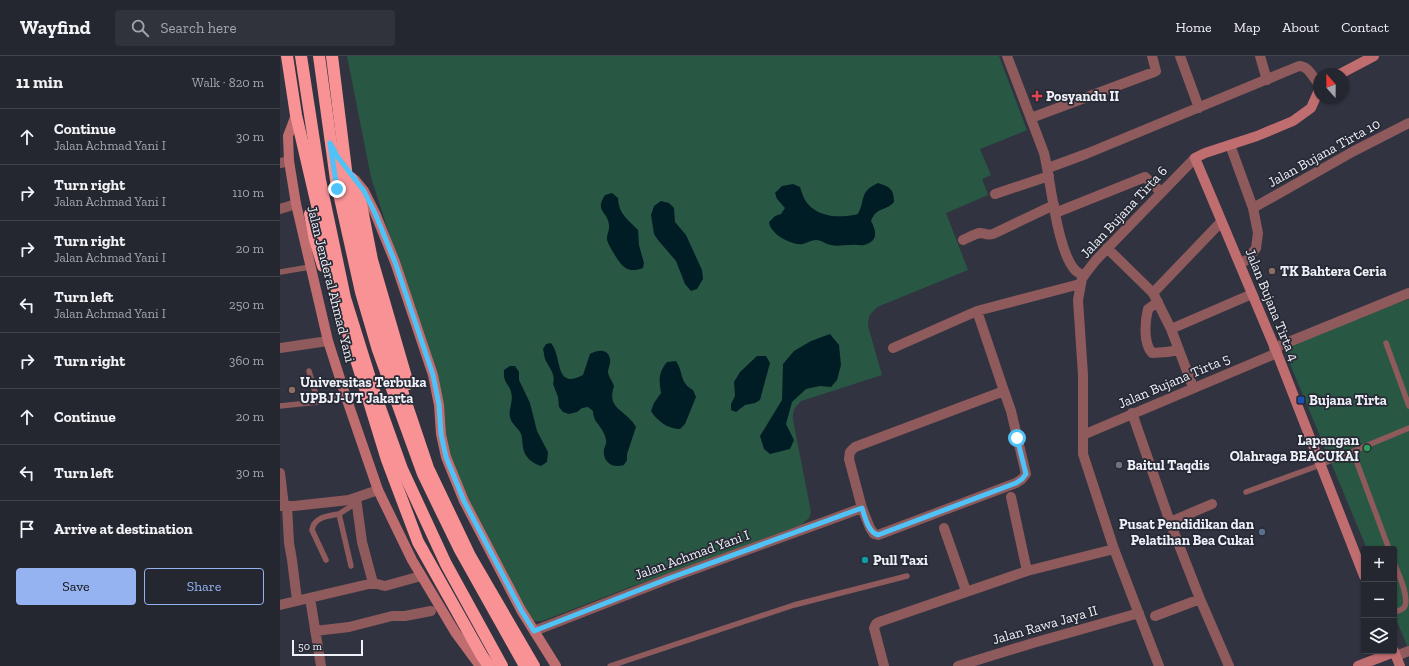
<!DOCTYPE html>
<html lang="en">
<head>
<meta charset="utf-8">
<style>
  :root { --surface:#252730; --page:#31333c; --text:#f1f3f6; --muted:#a3a5ab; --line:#42444c; --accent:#95b2f1 }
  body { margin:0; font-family:"Zilla Slab",serif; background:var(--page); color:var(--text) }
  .controls { position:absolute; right:12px; bottom:12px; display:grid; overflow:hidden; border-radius:4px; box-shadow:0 1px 3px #0004 }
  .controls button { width:36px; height:36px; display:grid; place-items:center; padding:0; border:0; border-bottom:1px solid var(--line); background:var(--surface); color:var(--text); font:20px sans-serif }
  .compass { position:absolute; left:1033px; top:12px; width:36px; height:36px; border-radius:50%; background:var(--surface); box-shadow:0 1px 3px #0004; rotate:339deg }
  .scale { position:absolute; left:12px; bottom:10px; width:71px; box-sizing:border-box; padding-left:4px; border:2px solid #eff1f9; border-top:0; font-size:11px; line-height:14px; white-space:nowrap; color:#eff1f9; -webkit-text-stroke:3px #272a35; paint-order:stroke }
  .stop { position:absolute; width:12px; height:12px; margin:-9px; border:3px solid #4fc3f7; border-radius:50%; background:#fff }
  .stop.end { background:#4fc3f7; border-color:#fff; box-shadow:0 1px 4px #0008 }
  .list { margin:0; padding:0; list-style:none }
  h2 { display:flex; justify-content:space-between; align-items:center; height:52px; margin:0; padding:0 16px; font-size:17px }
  h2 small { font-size:13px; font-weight:400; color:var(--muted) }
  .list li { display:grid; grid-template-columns:26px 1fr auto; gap:12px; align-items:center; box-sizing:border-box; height:56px; padding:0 16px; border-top:1px solid var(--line) }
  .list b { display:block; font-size:15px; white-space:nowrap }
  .list p { margin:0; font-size:13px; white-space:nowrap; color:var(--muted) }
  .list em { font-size:13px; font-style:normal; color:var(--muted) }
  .actions { display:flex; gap:8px; padding:12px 16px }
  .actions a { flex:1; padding:9px 0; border:1px solid var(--accent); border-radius:4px; text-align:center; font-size:14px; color:var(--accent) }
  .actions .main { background:var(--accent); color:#111 }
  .icon { flex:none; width:22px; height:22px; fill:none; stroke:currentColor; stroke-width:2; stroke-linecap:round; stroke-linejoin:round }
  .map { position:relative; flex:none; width:1129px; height:610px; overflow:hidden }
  header { display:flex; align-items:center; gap:24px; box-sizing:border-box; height:56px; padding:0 20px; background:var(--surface); border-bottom:1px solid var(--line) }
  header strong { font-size:19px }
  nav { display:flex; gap:22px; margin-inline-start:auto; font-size:14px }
  .search { width:280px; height:36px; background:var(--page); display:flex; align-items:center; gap:10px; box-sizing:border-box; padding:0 14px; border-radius:4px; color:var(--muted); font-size:15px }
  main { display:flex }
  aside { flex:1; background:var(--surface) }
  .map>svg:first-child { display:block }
  .green { fill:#285843 }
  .water { fill:#001d25 }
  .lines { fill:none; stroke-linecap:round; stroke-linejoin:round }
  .lane { stroke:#8f5a5b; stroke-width:5.5 }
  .street { stroke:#8f5a5b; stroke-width:10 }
  .secondary { stroke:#c06d6f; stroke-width:10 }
  .highway { stroke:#f89295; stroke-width:12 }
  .highway-bridge { stroke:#f89295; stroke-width:12 }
  .route { stroke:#4fc3f7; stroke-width:5 }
  .health-dot { fill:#e0444e; stroke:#272a35; stroke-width:1.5 }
  .education-dot { fill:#8d6e63; stroke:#272a35; stroke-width:1.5 }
  .transit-dot { fill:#1a4fb4; stroke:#272a35; stroke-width:1.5 }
  .leisure-dot { fill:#2e9e5b; stroke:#272a35; stroke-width:1.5 }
  .worship-dot { fill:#6b7280; stroke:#272a35; stroke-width:1.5 }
  .service-dot { fill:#5c6f8a; stroke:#272a35; stroke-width:1.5 }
  .culture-dot { fill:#0f9aa8; stroke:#272a35; stroke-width:1.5 }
  .labels { text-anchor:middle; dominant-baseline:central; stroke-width:3.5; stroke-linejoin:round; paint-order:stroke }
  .poi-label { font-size:14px; font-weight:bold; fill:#eff1f9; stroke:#272a35; text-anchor:start }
  .street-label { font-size:14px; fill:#eff1f9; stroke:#272a35 }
</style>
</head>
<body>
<header>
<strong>Wayfind</strong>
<div class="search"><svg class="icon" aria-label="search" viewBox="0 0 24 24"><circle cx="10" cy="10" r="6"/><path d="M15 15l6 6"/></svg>Search here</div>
<nav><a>Home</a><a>Map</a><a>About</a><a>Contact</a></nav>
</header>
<main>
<aside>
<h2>11 min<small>Walk · 820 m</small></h2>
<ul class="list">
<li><svg class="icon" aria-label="ahead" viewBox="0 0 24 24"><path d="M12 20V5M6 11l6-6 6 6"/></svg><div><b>Continue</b><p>Jalan Achmad Yani I</p></div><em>30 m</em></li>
<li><svg class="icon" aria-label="right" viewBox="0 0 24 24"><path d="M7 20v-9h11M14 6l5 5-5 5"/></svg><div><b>Turn right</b><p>Jalan Achmad Yani I</p></div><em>110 m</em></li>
<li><svg class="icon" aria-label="right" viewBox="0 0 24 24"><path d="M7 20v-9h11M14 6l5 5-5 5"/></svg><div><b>Turn right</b><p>Jalan Achmad Yani I</p></div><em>20 m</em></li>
<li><svg class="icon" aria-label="left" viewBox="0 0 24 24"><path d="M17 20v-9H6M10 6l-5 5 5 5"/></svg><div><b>Turn left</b><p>Jalan Achmad Yani I</p></div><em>250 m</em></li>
<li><svg class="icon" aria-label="right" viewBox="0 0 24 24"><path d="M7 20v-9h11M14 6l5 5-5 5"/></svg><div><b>Turn right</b></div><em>360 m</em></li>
<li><svg class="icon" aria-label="ahead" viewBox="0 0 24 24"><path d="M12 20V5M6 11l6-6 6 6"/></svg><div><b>Continue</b></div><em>20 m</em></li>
<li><svg class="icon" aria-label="left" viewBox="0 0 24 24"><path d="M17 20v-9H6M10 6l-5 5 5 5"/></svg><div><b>Turn left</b></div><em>30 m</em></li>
<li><svg class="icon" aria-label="arrive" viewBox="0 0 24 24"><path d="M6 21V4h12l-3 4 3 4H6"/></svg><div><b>Arrive at destination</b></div></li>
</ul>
<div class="actions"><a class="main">Save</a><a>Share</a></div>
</aside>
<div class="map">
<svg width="1129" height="610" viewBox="0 0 1129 610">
  <rect width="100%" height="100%" fill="#313440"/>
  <path class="green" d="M 67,0 L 719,0 L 747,74 L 700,93 L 711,119 L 702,123 L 708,139 L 666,157 L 688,214 L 597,251 L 589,260 L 588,270 L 602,319 L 521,345 C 515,351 512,355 513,364 L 531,456 L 529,462 L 521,469 L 348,532 L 262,565 L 254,565 L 249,563 L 187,442 L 171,402 L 166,377 L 164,351 L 91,121 Z
    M 1129,243 L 1129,592 L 1128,592 L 1114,558 L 1114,493 L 1087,493 L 1003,291 Z"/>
  <path class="water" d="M 598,127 C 610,131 614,133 614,146 C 605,156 597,150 591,165 C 597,176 598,185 584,189 C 580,190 575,188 571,189 C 562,189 555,191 547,188 C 545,187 543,186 541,185 C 534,182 529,186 523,188 C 512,190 490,178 489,166 L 495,160 L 501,158 L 505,152 L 497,143 L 495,137 L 502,130 L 513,128 L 520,131 C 522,137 524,144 528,148 C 540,162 561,162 578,158 C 586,142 579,136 598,127 Z
    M 332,137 L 338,142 C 339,159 348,163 358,174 L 359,189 L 364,207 L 363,212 C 349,217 344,213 336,201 C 333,196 329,190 327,184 C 326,180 330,174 329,169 C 328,155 314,156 325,139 Z
    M 381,145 L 389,147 L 394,152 L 395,166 L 406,179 L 422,214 L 423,223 L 417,233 L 411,235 L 405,228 L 396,205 L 378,184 L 374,178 L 371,159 L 374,150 Z
    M 550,278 L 559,289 L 561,309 L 557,324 L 551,331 L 540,330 L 526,333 L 512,346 L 506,368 L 514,384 L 510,393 L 490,398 L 484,393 L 480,380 L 502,344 L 503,308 L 514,295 L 531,285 Z
    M 271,287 C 283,302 274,334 303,319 L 310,298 C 317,294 328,292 330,303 C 331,308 328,312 328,316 C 328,320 333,326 334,330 C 326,354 346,353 356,371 L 347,398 L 347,404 L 344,409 C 333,413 322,406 324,393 C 325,390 327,387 326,384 C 325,376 319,370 315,364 C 314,361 313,358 313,355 L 308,351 L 302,352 L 297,356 L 289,358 L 283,356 L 279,351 L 278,341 L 273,328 C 276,318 269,312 265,303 C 264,300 264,296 263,293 L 266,288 Z
    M 477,300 L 486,300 L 490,307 L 480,344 L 475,347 L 465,349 L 456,356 L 451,354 L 451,348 L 455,340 L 454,326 L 460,316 Z
    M 396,305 C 404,317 399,326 413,334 L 416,341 L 405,368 L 400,373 C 388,373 377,365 371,355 L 374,347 L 381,337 C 379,324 378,317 387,306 Z
    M 230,310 L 235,310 L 239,316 L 239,324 L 250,347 L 257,375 L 268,396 L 267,406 L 261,410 C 252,407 244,401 243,391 C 242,386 243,381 240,376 C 237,371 231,367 230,361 C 228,353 234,345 231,336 C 228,326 223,327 224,314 Z"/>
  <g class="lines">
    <path class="lane" d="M 0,216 L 30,211
      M 1106,287 L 1129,350
      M 29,315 L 38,346 L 66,341
      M 0,350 L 38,346
      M 1073,396 L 1109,493
      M 966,436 L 1040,409 L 1129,372
      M 46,504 L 32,474 C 34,461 48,460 59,458
      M 1114,507 C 1118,517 1129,539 1125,550 C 1123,554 1118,555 1114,556
      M 71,510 L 59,458 L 76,447
      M 330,610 L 514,549 L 627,520"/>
    <path class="street" d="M 727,0 L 764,97 C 771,125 777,197 796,215 C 798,217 801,218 804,220
      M 900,0 L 919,52
      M 980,0 L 987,24
      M 751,62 L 874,16 L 876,15 L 872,0
      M 950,89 L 973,152 L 978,177 L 976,192 L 968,203 L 960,208
      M 0,107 L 9,105
      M 768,112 L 806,98 L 1019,10 C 1029,10 1032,21 1039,28
      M 715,138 L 769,120
      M 973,152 L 1074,95 L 1129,67
      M 0,153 L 16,148
      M 775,157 L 865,121 L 881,136
      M 683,184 C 688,182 694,178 700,177 C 705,177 706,180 713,178 L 774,149
      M 827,192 L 873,237 L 891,273 L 913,331
      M 873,237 L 941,166
      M 878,246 L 868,253 C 865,265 863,287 872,297 C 881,297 890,296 899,294
      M 891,273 L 972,238
      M 0,292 L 48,285
      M 613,292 L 697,255 L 800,228
      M 994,292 L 1129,237
      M 852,357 L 890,466 L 920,543 L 949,610
      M 803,379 L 997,297
      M 0,417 L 4,450
      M 731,441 L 747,515
      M 76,442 L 82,486 L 93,527
      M 0,450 L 14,450 L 69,444 L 98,434
      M 7,450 L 9,487 L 12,504 L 17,544
      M 582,452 L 590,472 L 594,478 L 598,479 L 736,427 L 742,423 L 746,418 L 731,355 L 724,335
      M 890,466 L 932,448
      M 664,472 L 686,535
      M 30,542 L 41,610
      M 0,549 L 93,527 L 105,530 L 141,520
      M 875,560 L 920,543
      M 35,575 L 69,571 L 112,560 L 125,560 L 151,555
      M 254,575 L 390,522 L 582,452 L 569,403 L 570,396 L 575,391 L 724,335 L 697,255
      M 1116,600 L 1129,595
      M 604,610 L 594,572 L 596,568 L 599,566 L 747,515 L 834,493
      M 678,610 L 753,587 L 859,557
      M 879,610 L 834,493 L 803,398 L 803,319 L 798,244 L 802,222 L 816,204 L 915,102"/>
    <path class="secondary" d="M 1060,18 L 1094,0
      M 1039,34 L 1031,52 L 1013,65 L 977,80 L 925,97 L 915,102 L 997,297 L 1084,520
      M 16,59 L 8,80 L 9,105 L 16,148 L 48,285 L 66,341 L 98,434 L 132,504 L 175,576 L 200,610
      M 75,124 L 84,135 L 95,157 L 115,206 L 153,319 L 159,349 L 161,378 L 166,401 L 184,445 L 241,554 L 276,610
      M 1114,595 L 1120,610
      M 1078,610 L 1114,596"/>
    <path class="highway" d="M 7,0 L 16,59 L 63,261 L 107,404 L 138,486 L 202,600 L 209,610
      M 52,0 L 68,130 L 89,232 L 110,299 L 148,412 L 190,500 L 254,610
      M 71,122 L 79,138 L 92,204 L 128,328
      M 30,158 L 35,184 L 43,210"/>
    <path class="highway-bridge" d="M 21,0 L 40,124 L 65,242 L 94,335 L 122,413 L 166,508 L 222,610
      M 39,0 L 56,124 L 81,236 L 98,294 L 143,418 L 179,492 L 245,610"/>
  </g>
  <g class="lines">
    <path class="route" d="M 57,133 L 50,87 L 57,100 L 84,135 L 95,157 L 115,206 L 153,319 L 159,349 L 161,378 L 166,401 L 184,445 L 241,554 L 254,575 L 390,522 L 582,452 C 585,461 588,476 598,479 L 736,427 L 742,423 L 746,418 L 737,382"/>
  </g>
  <path class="health-dot" d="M755 34h4v4h4v4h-4v4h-4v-4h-4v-4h4z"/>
  <g class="education-dot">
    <circle cx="992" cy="215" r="4"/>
    <circle cx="12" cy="334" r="4"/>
  </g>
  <rect class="transit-dot" x="1017" y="340" width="8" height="8" rx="2"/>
  <circle class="leisure-dot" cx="1087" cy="392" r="4"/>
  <circle class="worship-dot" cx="839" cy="409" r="4"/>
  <circle class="service-dot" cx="982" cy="476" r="4"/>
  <circle class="culture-dot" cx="585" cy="504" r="4"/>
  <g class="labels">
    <g class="poi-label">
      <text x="766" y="40">Posyandu II</text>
      <text x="1000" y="215">TK Bahtera Ceria</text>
      <text x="20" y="326">Universitas Terbuka<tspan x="20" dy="16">UPBJJ-UT Jakarta</tspan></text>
      <text x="1029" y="344">Bujana Tirta</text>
      <text x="1079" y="384" text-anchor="end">Lapangan<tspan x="1079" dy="16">Olahraga BEACUKAI</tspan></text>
      <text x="847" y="409">Baitul Taqdis</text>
      <text x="974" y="468" text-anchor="end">Pusat Pendidikan dan<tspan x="974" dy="16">Pelatihan Bea Cukai</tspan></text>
      <text x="593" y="504">Pull Taxi</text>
    </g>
    <g class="street-label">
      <text transform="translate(1044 97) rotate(-29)">Jalan Bujana Tirta 10</text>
      <text transform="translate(844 156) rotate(-47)">Jalan Bujana Tirta 6</text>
      <text transform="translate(51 228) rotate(76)">Jalan Jenderal Ahmad Yani</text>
      <text transform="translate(992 249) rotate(68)">Jalan Bujana Tirta 4</text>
      <text transform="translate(894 325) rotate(-23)">Jalan Bujana Tirta 5</text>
      <text transform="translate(412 499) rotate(-20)">Jalan Achmad Yani I</text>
      <text transform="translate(765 569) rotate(-16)">Jalan Rawa Jaya II</text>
    </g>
  </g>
</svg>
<div class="controls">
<button>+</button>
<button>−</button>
<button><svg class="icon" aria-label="layers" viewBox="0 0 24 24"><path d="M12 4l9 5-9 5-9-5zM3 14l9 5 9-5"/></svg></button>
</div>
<svg class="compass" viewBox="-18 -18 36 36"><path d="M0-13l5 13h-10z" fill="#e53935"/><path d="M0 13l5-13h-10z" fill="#a3a5ab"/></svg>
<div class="scale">50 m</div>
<div class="stop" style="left:737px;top:382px"></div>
<div class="stop end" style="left:57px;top:133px"></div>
</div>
</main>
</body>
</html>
